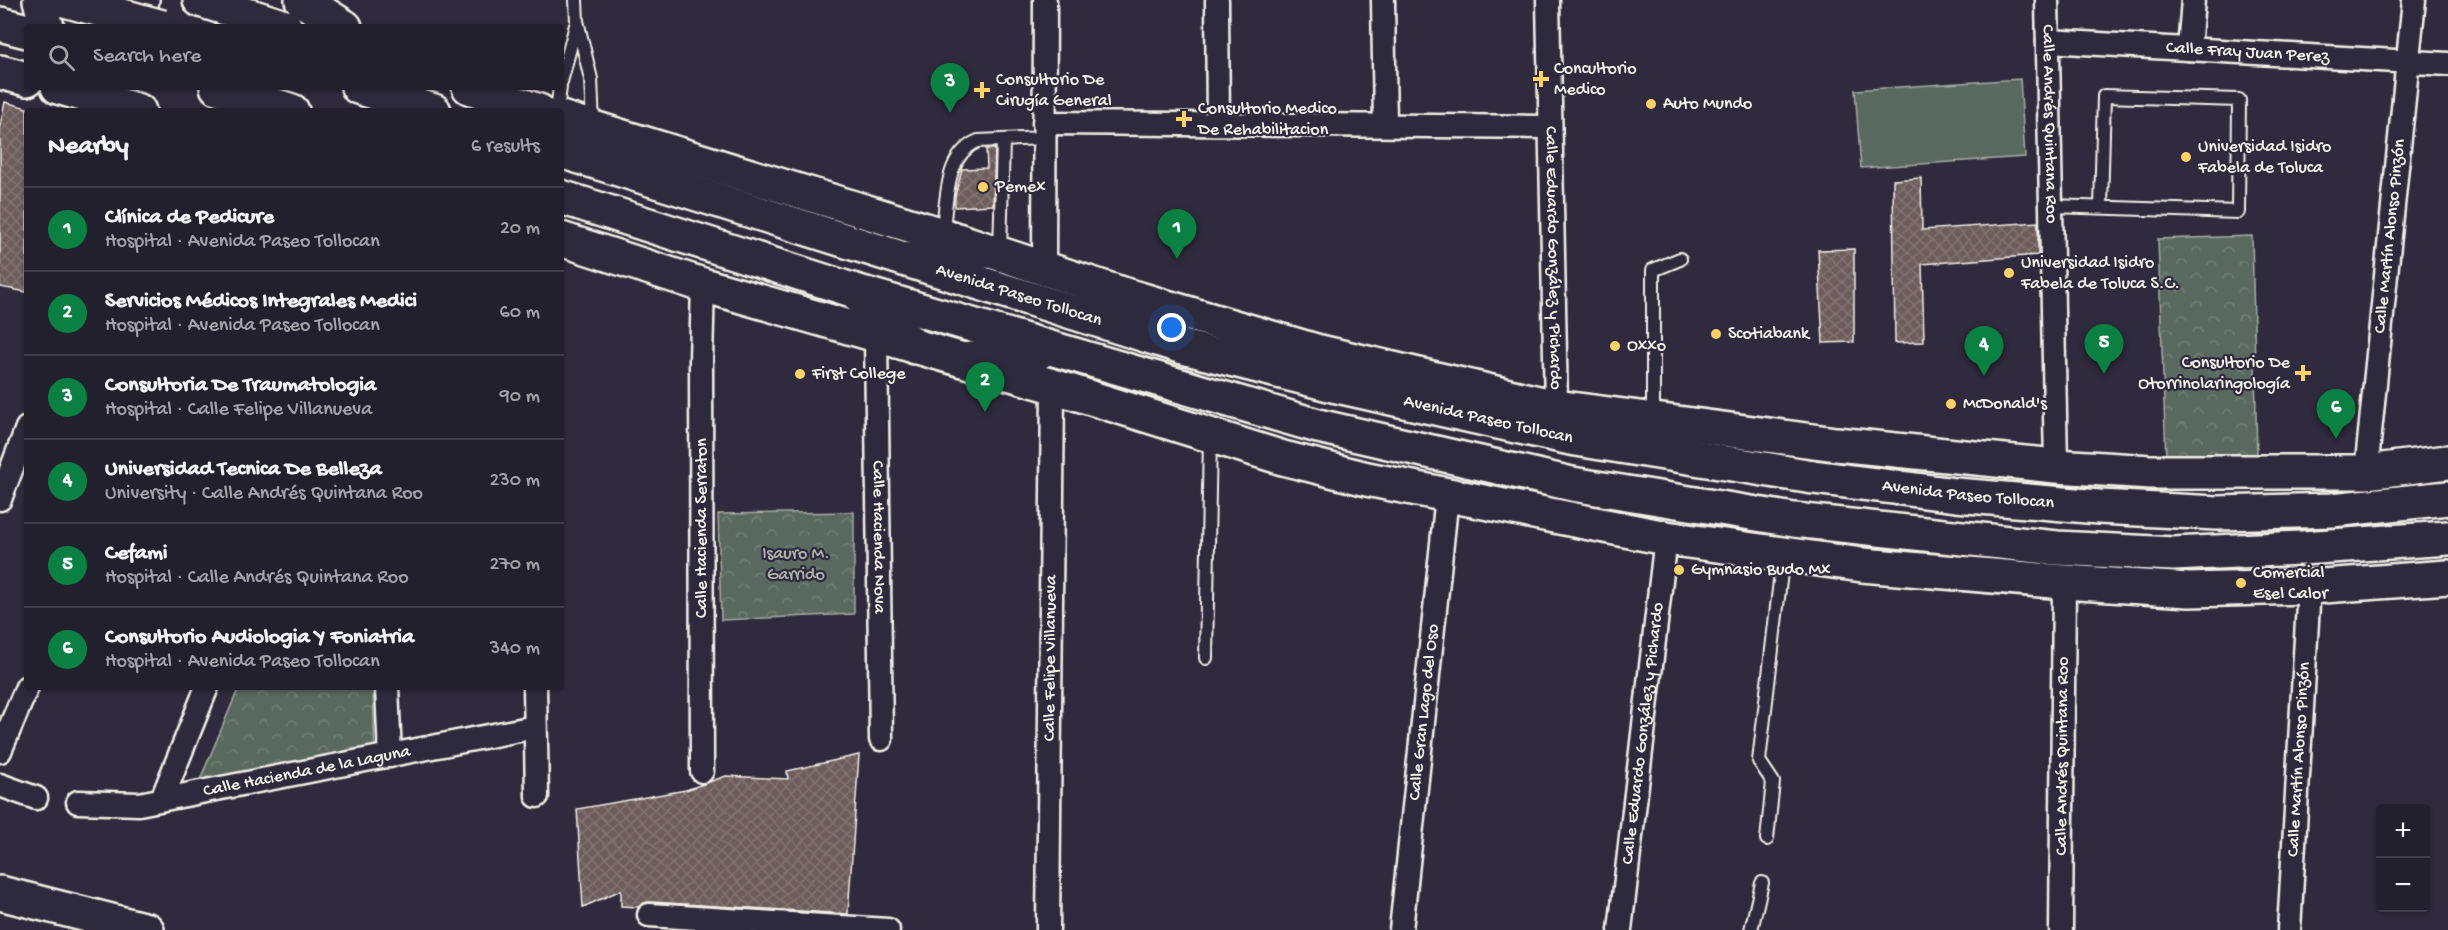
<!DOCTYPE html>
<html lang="en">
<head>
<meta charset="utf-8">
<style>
  :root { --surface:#23202e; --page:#2b2836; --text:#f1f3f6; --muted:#a3a3aa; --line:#403e4a; --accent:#0b8043 }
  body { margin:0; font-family:"Gochi Hand",sans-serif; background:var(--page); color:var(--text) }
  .controls { position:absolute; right:18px; bottom:18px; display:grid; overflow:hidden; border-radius:6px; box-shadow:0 2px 4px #0004 }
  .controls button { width:54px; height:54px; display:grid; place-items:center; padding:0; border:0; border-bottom:2px solid var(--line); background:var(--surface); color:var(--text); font:30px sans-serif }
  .you { position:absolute; left:1172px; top:328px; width:21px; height:21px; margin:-15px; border:4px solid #fff; border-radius:50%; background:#1a73e8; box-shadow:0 0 0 9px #1a73e833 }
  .badge { display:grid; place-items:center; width:39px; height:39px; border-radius:50%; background:var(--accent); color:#fff; font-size:20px; font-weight:700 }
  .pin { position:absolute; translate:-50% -50px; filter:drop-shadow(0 2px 3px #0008) }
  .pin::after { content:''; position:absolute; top:32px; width:21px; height:18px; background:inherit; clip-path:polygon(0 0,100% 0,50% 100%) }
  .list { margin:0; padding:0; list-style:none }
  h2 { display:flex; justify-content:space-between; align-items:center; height:78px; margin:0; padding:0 24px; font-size:26px }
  h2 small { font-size:20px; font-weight:400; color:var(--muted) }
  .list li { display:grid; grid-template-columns:39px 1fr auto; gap:18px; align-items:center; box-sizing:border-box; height:84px; padding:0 24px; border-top:2px solid var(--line) }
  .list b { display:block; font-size:22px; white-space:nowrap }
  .list p { margin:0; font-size:20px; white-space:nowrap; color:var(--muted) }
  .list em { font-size:20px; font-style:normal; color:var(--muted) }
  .icon { flex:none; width:33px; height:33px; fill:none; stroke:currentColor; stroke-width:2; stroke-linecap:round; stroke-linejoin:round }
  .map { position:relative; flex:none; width:2448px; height:930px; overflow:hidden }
  .search { position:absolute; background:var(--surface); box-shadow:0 2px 4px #0004; left:24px; top:24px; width:540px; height:66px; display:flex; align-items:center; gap:15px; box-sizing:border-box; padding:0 21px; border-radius:6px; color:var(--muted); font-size:22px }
  .panel { position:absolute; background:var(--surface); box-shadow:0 2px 4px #0004; left:24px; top:108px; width:540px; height:582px; border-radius:6px }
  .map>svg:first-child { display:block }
  .forest { fill:url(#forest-crowns); stroke:#a7ada4; stroke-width:1.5 }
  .pitch { fill:#5a695f; stroke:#a7ada4; stroke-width:1.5 }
  .building { fill:url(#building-cross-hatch); stroke:#f4f1e8; stroke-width:1.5 }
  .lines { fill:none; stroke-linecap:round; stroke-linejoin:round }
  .service-casing { stroke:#f4f1e8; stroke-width:16 }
  .minor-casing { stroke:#f4f1e8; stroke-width:27 }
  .secondary-casing { stroke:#f4f1e8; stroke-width:38 }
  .trunk-casing { stroke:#f4f1e8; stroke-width:38 }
  .service { stroke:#2f2a3d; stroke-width:12 }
  .minor { stroke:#2f2a3d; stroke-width:22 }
  .secondary { stroke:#2f2a3d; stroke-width:33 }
  .trunk { stroke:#2f2a3d; stroke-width:33 }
  .trunk-bridge-casing { stroke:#f4f1e8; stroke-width:38; stroke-linecap:butt }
  .trunk-bridge { stroke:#2f2a3d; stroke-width:33 }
  .poi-dot { fill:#ffd166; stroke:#2f2a3d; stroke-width:2 }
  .labels { text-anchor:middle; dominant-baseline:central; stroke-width:4.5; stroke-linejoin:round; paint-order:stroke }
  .street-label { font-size:18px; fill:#f4f1e8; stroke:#2f2a3d }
  .poi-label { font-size:18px; fill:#f4f1e8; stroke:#2f2a3d; text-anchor:start }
  .park-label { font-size:18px; fill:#afb4aa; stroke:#2f2a3d }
</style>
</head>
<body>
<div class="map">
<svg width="2448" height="930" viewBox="0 0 2448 930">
  <defs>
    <pattern id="forest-crowns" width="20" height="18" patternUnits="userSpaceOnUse" patternTransform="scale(1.5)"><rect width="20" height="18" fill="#5a695f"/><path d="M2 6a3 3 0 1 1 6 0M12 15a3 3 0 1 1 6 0" fill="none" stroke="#727f76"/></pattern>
    <pattern id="building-cross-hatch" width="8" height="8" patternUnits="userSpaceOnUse" patternTransform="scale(1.5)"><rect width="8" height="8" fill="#6d5c5a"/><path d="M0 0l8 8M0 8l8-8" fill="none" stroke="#827472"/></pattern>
  </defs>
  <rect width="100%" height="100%" fill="#2f2a3d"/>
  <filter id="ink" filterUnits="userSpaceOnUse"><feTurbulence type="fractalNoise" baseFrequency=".0167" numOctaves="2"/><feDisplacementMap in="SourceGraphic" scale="12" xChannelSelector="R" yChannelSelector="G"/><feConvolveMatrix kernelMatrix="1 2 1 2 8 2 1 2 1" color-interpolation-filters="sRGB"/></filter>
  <g filter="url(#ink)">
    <path class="forest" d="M 2252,236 L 2257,456 L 2166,458 L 2158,239 Z
      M 854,512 L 854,614 L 721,620 L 718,514 Z
      M 239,687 L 373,687 L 375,755 L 197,787 Z"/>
    <path class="pitch" d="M 2020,79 L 2025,157 L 1861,168 L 1855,90 Z"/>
    <path class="building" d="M 5,102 L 27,108 L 27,292 L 0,287 L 0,126 Z
      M 986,149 L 995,149 L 993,205 L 955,207 L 955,196 L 962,169 L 987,168 Z
      M 1921,178 L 1922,230 L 2038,222 L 2038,255 L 1922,264 L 1924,342 L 1895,343 L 1893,180 Z
      M 1854,249 L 1854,342 L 1823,343 L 1818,250 Z
      M 859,755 L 848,914 L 650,902 L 644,903 L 638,907 L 621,906 L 621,890 L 583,907 L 577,809 L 686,790 L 726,776 L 788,779 L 787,771 Z"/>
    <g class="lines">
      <g class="service-casing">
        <path id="service" d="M 576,0 L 577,21 L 591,79 L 593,125
          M 561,82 L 576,25
          M 557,111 L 560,87
          M 2051,206 L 2238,212 L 2239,100 L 2104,96 L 2101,207
          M 942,234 C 948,202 943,156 978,141 L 1045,138
          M 1000,252 L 1003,140
          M 1653,418 L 1653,270 L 1680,259
          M 1206,658 L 1210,436
          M 1767,839 L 1773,782 L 1759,761 L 1783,555
          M 1751,930 L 1762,883"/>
      </g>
      <g class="minor-casing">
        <g id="minor">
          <path d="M 1217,0 L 1218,124"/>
          <path d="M 1383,0 L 1385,125"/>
          <path id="s1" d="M 1548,0 L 1556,407"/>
          <path id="s2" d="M 2047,0 L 2056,466"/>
          <path id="s3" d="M 2048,41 L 2448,64"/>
          <path d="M 2189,49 L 2193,0"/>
          <path d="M 1044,123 L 1550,127"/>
          <path d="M 1044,269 L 1045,0"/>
          <path id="s4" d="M 876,335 L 881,739"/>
          <path id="s5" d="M 2366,472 L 2414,0"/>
          <path d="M 0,499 L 27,428"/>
          <path d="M 387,687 L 390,756"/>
          <path d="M 535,687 L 537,796"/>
          <path d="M 0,751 L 27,687"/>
          <path d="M 702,771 L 701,360 L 703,285"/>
          <path d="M 0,785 L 36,798"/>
          <path d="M 162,799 L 207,687"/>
          <path id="s6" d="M 78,802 L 139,804 L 535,727"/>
          <path d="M 649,915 L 888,930"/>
          <path id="s7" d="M 1048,930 L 1053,386"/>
          <path id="s8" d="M 1401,930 L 1447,496"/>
          <path id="s9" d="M 1620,930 L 1666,538"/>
          <path id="s10" d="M 2061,930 L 2064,582"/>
          <path id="s11" d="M 2289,930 L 2309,587"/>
        </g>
      </g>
      <g class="secondary-casing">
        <path id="secondary" d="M 40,0 L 47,27
          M 200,0 L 285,27
          M 302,0 L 345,27
          M 137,27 L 142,0
          M 0,72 L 27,79
          M 58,87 L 139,111
          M 469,87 L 539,111
          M 561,118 L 942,235 L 1119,293 L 1316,351 L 1556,407 L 1836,444 L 2056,466 L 2151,472 L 2366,472 L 2448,462
          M 561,239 L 703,285 L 1053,386 L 1283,458 L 1367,479 L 1666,538 L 1862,565 L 2064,582 L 2189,590 L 2309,587 L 2448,577
          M 0,893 L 147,930"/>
      </g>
      <g class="trunk-casing">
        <g id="trunk">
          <path d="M 0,24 L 27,31"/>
          <path d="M 217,87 L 292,111"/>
          <path d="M 358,87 L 434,111"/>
          <path id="s12" d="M 561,151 L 1183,347 L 1337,386 L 1570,438 L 1813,477 L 1956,495 L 2099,507 L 2217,513 L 2332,510 L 2448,498"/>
          <path d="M 561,197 L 852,290 L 1318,426 L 1572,484 L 1794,520 L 2057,548 L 2173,554 L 2302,548 L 2448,538"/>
          <path d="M 917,258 L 987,251"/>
          <path d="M 1119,293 L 1171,336"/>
          <path d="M 860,297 L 915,347"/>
          <path d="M 963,360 L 1039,352"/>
        </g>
      </g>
      <use href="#service" class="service"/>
      <use href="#minor" class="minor"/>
      <use href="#secondary" class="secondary"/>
      <use href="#trunk" class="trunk"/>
      <g class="trunk-bridge-casing">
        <path id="trunk-bridge" d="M 65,0 L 162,27"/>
      </g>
      <use href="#trunk-bridge" class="trunk-bridge"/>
    </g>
  </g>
  <g class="poi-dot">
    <path d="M1538 70h6v6h6v6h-6v6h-6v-6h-6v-6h6z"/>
    <path d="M979 81h6v6h6v6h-6v6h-6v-6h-6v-6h6z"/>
    <circle cx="1651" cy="104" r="6"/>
    <path d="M1181 110h6v6h6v6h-6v6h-6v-6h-6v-6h6z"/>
    <circle cx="2186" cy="157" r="6"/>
    <circle cx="983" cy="187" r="6"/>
    <circle cx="2009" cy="273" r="6"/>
    <circle cx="1716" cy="334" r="6"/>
    <circle cx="1615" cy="346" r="6"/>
    <path d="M2300 364h6v6h6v6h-6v6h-6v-6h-6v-6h6z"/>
    <circle cx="800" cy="374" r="6"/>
    <circle cx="1951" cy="404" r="6"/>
    <circle cx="1679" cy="570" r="6"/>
    <circle cx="2241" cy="583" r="6"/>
  </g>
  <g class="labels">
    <g class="street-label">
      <text stroke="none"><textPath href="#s3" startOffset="200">Calle Fray Juan Perez</textPath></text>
      <text stroke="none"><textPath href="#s2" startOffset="124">Calle Andrés Quintana Roo</textPath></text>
      <text stroke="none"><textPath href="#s5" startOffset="237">Calle Martín Alonso Pinzón</textPath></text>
      <text stroke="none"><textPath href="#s1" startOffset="258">Calle Eduardo González y Pichardo</textPath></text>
      <text stroke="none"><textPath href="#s12" startOffset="480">Avenida Paseo Tollocan</textPath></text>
      <text stroke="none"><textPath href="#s12" startOffset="966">Avenida Paseo Tollocan</textPath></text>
      <text stroke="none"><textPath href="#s12" startOffset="1452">Avenida Paseo Tollocan</textPath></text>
      <text transform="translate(702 528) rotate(-90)">Calle Hacienda Serraton</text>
      <text stroke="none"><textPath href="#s4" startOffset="202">Calle Hacienda Nova</textPath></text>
      <text stroke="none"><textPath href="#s7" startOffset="272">Calle Felipe Villanueva</textPath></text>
      <text stroke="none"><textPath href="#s8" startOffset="219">Calle Gran Lago del Oso</textPath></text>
      <text stroke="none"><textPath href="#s9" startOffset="198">Calle Eduardo González y Pichardo</textPath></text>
      <text stroke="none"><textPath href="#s10" startOffset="174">Calle Andrés Quintana Roo</textPath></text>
      <text stroke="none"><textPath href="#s11" startOffset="171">Calle Martín Alonso Pinzón</textPath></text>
      <text stroke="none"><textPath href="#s6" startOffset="232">Calle Hacienda de la Laguna</textPath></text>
    </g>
    <g class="poi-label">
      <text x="1554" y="69">Concultorio<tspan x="1554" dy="21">Medico</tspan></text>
      <text x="996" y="80">Consultorio De<tspan x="996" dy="21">Cirugía General</tspan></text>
      <text x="1663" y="104">Auto Mundo</text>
      <text x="1198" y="109">Consultorio Medico<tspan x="1198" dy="21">De Rehabilitacion</tspan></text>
      <text x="2198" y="147">Universidad Isidro<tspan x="2198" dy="21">Fabela de Toluca</tspan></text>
      <text x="995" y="187">Pemex</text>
      <text x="2021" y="263">Universidad Isidro<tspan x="2021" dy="21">Fabela de Toluca S.C.</tspan></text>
      <text x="1728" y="334">Scotiabank</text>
      <text x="1627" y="346">Oxxo</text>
      <text x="2290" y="363" text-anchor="end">Consultorio De<tspan x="2290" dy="21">Otorrinolaringología</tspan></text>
      <text x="812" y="374">First College</text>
      <text x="1963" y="404">McDonald's</text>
      <text x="1691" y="570">Gymnasio Budo Mx</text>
      <text x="2253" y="573">Comercial<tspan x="2253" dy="21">Esel Calor</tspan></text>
    </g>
    <g class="park-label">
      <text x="796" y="554">Isauro M.<tspan x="796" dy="21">Garrido</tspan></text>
    </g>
  </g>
</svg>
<div class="controls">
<button>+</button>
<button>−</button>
</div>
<div class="you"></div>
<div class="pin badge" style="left:1177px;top:259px">1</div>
<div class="pin badge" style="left:985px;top:412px">2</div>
<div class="pin badge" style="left:950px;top:113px">3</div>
<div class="pin badge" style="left:1984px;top:376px">4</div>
<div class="pin badge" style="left:2104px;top:374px">5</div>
<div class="pin badge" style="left:2336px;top:439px">6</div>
<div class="search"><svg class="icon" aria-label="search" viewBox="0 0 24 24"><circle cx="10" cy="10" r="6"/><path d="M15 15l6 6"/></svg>Search here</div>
<section class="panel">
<h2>Nearby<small>6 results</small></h2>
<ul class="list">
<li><span class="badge">1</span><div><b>Clínica de Pedicure</b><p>Hospital · Avenida Paseo Tollocan</p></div><em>20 m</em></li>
<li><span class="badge">2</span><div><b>Servicios Médicos Integrales Medici</b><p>Hospital · Avenida Paseo Tollocan</p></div><em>60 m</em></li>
<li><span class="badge">3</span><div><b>Consultoria De Traumatologia</b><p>Hospital · Calle Felipe Villanueva</p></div><em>90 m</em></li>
<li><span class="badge">4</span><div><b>Universidad Tecnica De Belleza</b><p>University · Calle Andrés Quintana Roo</p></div><em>230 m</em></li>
<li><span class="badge">5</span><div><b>Cefami</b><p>Hospital · Calle Andrés Quintana Roo</p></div><em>270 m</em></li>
<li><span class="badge">6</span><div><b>Consultorio Audiologia Y Foniatria</b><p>Hospital · Avenida Paseo Tollocan</p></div><em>340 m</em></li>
</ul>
</section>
</div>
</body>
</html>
